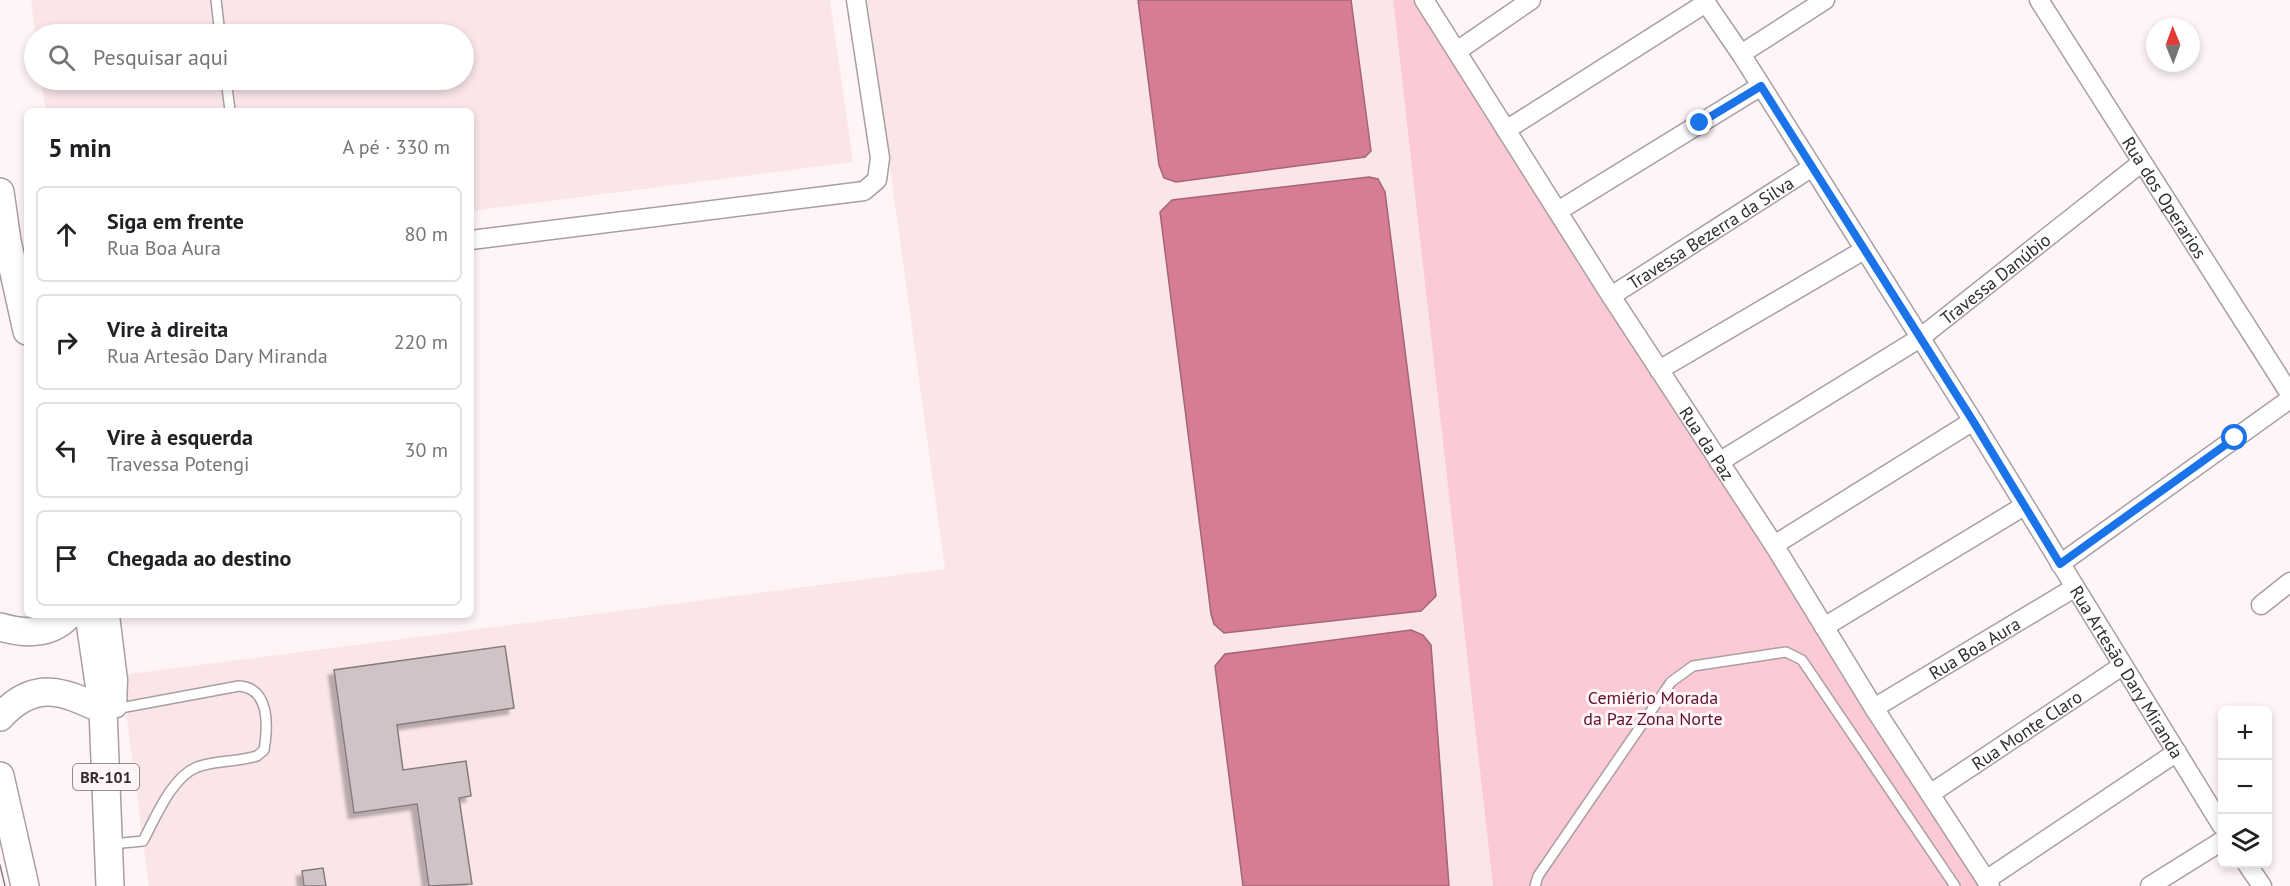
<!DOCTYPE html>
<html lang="pt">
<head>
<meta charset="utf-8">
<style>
  :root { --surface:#fff; --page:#f6f6f6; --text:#202124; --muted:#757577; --line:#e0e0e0 }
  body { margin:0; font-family:"PT Sans",sans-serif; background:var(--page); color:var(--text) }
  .controls { position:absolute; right:18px; bottom:18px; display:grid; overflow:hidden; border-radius:9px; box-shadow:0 3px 9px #0003 }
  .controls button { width:54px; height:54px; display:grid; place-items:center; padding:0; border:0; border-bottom:2px solid var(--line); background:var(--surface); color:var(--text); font:30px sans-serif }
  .compass { position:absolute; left:2146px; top:18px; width:54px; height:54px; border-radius:50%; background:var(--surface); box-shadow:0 3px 9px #0003; rotate:359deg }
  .stop { position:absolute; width:18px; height:18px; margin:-14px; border:4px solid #1a73e8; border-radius:50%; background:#fff }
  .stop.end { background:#1a73e8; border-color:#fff; box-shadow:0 2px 6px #0008 }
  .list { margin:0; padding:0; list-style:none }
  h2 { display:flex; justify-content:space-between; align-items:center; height:78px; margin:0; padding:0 24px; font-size:26px }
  h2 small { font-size:20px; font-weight:400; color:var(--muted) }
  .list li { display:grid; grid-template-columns:39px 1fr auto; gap:18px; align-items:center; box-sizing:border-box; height:96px; margin:0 12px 12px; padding:0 12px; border:2px solid var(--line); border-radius:9px }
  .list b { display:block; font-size:22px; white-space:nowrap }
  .list p { margin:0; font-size:20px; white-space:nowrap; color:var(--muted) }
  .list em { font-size:20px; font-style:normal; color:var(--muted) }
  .icon { flex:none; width:33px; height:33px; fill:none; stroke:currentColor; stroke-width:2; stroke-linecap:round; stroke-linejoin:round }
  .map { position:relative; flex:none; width:2290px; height:886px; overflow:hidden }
  .search { position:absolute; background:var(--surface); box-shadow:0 3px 9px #0003; left:24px; top:24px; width:450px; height:66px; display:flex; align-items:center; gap:15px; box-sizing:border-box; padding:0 21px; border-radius:33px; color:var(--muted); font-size:22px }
  .panel { position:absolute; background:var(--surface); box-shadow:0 3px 9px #0003; left:24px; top:108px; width:450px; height:510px; border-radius:9px }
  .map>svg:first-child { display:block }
  .built { fill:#fae5e9 }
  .green { fill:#fccad5 }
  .water { fill:#d67d93; stroke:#a46575; stroke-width:1.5 }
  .building { fill:#cfc3c5; stroke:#857b7d; stroke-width:1.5; filter:url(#shadow) }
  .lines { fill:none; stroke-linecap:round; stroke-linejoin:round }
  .service-casing { stroke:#a99ea0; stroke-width:12 }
  .minor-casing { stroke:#a99ea0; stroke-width:21 }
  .primary-casing { stroke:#a99ea0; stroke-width:30 }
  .service { stroke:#fff; stroke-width:9 }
  .minor { stroke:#fff; stroke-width:18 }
  .primary { stroke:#fff; stroke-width:27 }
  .tram { stroke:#868081; stroke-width:1.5 }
  .route { stroke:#1a73e8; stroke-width:8 }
  .labels { text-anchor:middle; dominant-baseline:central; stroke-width:6; stroke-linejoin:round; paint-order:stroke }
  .shield { fill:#fff5f7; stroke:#6f696a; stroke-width:1.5 }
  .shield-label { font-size:16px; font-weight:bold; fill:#312d2e }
  .street-label { font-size:18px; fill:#312d2e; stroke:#fff5f7 }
  .park-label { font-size:18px; fill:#60102d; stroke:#fff5f7 }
</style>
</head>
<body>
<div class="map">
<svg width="2290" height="886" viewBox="0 0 2290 886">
  <defs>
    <filter id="shadow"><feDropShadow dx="-5.5" dy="5.5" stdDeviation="1.5" flood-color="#0004"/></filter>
  </defs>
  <rect width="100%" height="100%" fill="#fff5f7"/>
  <path class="built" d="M 31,0 L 830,0 L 853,162 L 471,211 L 471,111 L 46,111 L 41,80 L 464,80 L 464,34 L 35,34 Z
    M 867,0 L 1393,0 L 1493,886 L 149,886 L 121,675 L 945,569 Z"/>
  <path class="green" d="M 1393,0 L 1413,0 L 1980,886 L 1493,886 Z"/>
  <path class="water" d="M 1138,0 L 1351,0 L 1371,151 L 1365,157 L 1176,182 L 1164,178 L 1159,165 Z
    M 1369,177 L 1378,179 L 1385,192 L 1436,596 L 1421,611 L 1224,633 L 1214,624 L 1211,614 L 1160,212 L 1172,200 Z
    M 1411,630 L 1423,635 L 1431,645 L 1449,886 L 1243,886 L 1215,666 L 1225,654 Z"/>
  <path class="building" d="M 505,646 L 514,708 L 397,725 L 403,770 L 466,761 L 471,796 L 459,798 L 472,884 L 429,886 L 417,804 L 354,813 L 334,670 Z
    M 323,868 L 326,886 L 304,886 L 302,871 Z"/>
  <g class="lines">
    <g class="service-casing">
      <path id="service" d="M 216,0 L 220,34
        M 226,80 L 230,110
        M 112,844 L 143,841 C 156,817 171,778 197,767 C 216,760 238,762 257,756 L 264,750 C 268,726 270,688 239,686 L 115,709
        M 1535,886 L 1538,876 L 1671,682 L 1693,666 L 1786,652 L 1802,660 L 1955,886"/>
    </g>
    <g class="minor-casing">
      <g id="minor">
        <path id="s1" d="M 1424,0 L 1611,296 L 1774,545 L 1874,708 L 1990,886"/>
        <path id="s2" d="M 1704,0 L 1741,54 L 1973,421 L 2222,826"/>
        <path id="s3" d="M 2039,0 L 2290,394"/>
        <path d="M 1457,51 L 1531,0"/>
        <path d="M 1741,54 L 1825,0"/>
        <path d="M 1506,130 L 1706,3"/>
        <path d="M 1558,211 L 1761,86"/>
        <path d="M 471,240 L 864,191 L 877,180 L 880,158 L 856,0"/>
        <path id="s4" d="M 1611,296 L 1811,168"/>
        <path d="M 1659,370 L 1864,250"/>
        <path id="s5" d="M 1719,462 L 1920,338 L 2141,163"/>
        <path d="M 1774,545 L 1973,421"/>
        <path d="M 2060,564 L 2290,399"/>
        <path d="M 2261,605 L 2290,582"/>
        <path d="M 110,615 L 118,680 L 117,708"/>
        <path d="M 1824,627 L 2024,506"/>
        <path id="s6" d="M 1874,708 L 2074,588"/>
        <path id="s7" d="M 1930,794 L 2122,666"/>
        <path d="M 2247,864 L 2262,886"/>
        <path d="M 1986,880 L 2177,752"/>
        <path d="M 2150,886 L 2222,841"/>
      </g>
    </g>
    <g class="primary-casing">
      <path id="primary" d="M 0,192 L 7,241 L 27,331
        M 89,615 L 103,710 L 110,886
        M 0,627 C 24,634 50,636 69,615
        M 0,717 C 35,679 63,691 103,710
        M 0,776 L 25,886"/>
    </g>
    <use href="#service" class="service"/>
    <use href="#minor" class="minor"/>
    <use href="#primary" class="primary"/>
    <path class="tram" d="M 0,865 L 5,886"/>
  </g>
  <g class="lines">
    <path class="route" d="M 1700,123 L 1761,86 L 1973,421 L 2060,564 L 2235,438"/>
  </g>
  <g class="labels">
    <rect class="shield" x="73" y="764" width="66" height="26" rx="4.5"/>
    <g class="shield-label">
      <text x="106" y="777">BR-101</text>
    </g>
    <g class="street-label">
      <text stroke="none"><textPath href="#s3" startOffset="234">Rua dos Operarios</textPath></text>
      <text stroke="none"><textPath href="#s4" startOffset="118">Travessa Bezerra da Silva</textPath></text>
      <text stroke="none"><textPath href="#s5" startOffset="332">Travessa Danúbio</textPath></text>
      <text stroke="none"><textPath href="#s1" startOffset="526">Rua da Paz</textPath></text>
      <text stroke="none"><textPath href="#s6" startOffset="117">Rua Boa Aura</textPath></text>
      <text stroke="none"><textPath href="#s2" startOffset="794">Rua Artesão Dary Miranda</textPath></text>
      <text stroke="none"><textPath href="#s7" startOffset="116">Rua Monte Claro</textPath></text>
    </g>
    <g class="park-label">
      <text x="1653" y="697">Cemiério Morada<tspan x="1653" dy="21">da Paz Zona Norte</tspan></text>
    </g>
  </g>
</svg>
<div class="controls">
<button>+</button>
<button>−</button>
<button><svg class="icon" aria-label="layers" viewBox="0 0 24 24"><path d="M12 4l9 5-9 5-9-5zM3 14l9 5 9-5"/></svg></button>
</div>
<svg class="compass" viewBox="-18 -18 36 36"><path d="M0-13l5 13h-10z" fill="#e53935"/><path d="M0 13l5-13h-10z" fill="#757577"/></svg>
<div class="stop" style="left:2235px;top:438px"></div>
<div class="stop end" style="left:1700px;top:123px"></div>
<div class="search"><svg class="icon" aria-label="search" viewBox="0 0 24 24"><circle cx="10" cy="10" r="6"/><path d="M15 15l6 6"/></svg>Pesquisar aqui</div>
<section class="panel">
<h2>5 min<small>A pé · 330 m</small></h2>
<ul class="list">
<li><svg class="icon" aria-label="ahead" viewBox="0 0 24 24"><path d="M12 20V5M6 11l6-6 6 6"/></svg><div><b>Siga em frente</b><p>Rua Boa Aura</p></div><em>80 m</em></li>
<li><svg class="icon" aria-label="right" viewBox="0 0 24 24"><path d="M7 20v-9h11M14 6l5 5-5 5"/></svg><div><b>Vire à direita</b><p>Rua Artesão Dary Miranda</p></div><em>220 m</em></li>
<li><svg class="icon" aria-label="left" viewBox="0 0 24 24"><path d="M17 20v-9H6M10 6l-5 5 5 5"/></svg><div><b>Vire à esquerda</b><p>Travessa Potengi</p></div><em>30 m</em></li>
<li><svg class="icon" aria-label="arrive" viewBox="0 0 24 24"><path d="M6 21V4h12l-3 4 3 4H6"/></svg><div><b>Chegada ao destino</b></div></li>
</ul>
</section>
</div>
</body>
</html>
